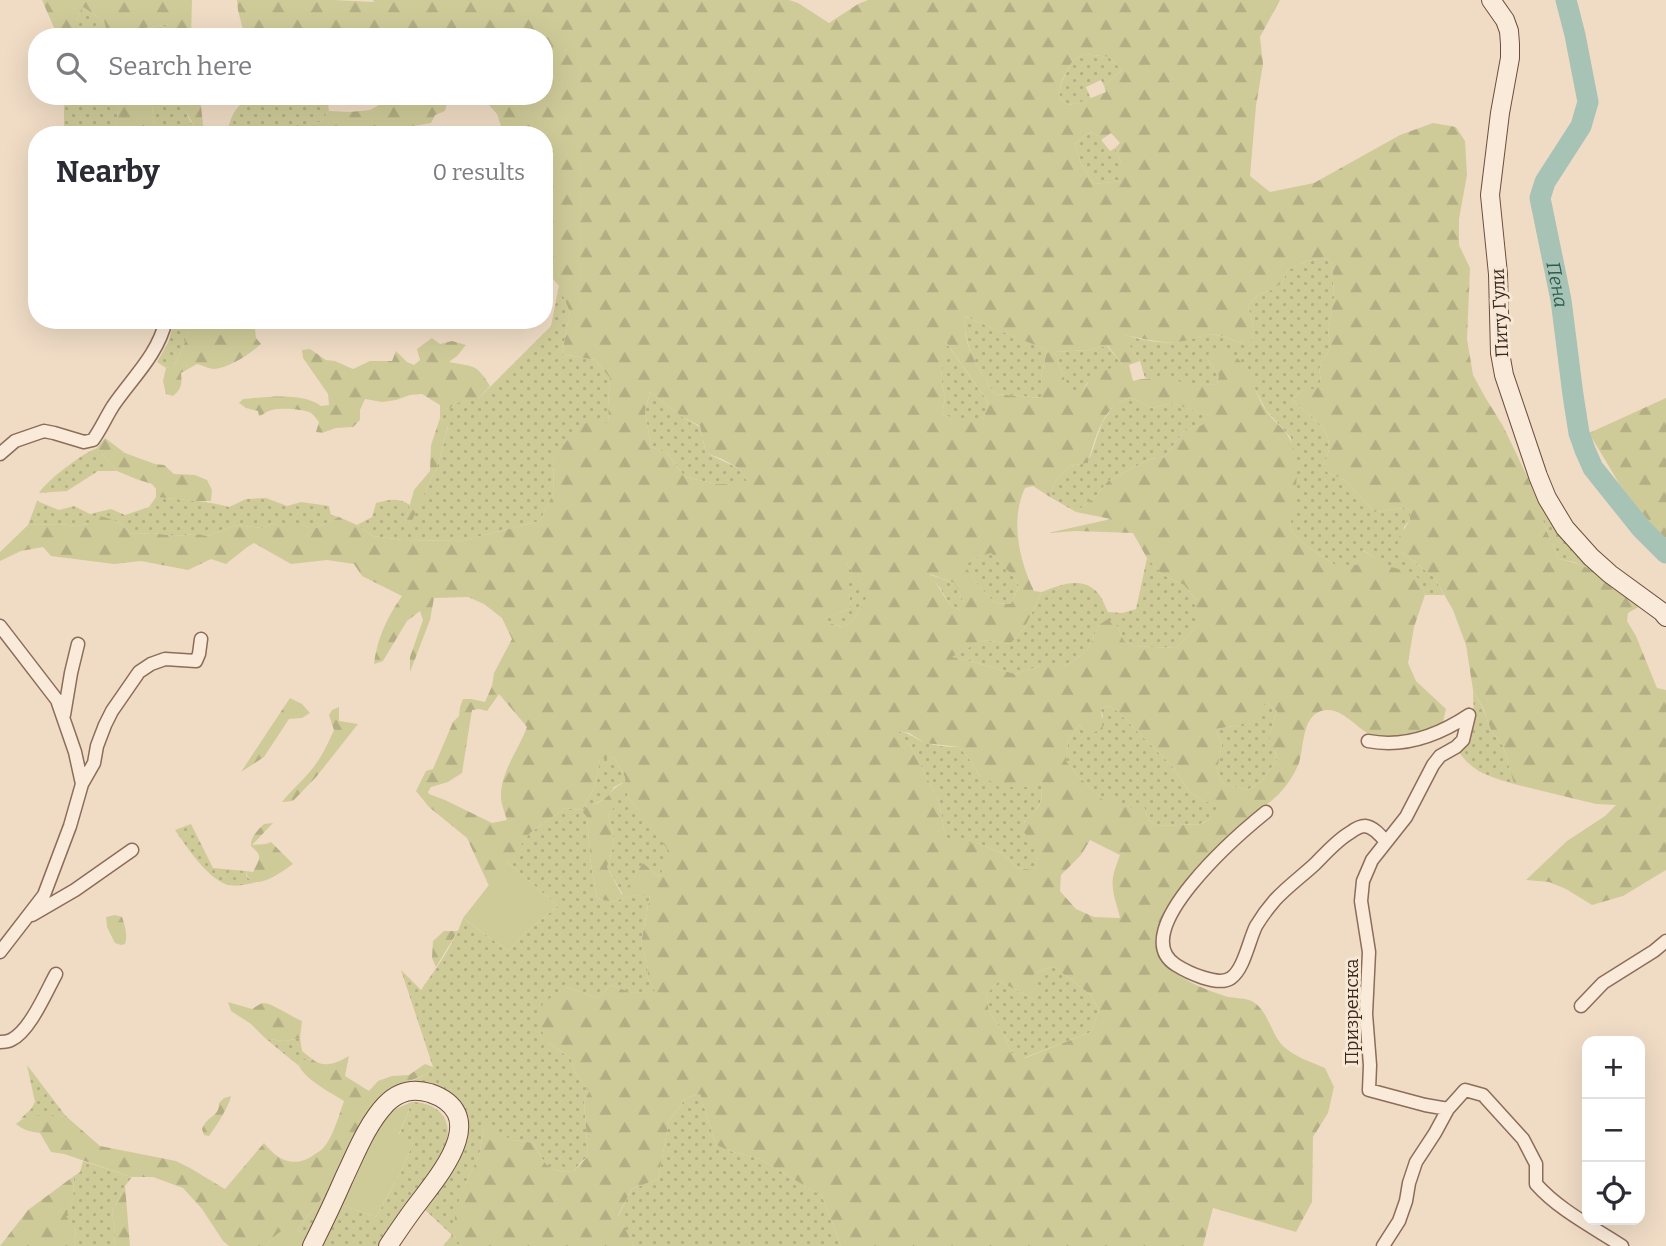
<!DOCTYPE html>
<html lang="en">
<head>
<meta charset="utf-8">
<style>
  :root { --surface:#fff; --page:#f7f7f7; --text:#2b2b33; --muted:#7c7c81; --line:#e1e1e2 }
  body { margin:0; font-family:Bitter,serif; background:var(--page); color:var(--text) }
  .controls { position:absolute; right:21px; bottom:21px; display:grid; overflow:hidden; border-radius:14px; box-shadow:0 7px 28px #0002 }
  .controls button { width:63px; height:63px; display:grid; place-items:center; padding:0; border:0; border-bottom:2px solid var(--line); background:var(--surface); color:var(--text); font:35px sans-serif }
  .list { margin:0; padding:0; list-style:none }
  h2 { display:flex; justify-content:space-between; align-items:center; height:91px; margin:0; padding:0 28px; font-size:30px }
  h2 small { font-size:23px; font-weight:400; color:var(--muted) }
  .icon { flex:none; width:38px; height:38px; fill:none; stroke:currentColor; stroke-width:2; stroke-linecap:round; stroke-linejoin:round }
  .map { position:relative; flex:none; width:1666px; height:1246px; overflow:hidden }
  .search { position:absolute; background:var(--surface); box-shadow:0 7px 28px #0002; left:28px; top:28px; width:525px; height:77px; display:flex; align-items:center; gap:18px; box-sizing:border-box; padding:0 24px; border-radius:28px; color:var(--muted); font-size:26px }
  .panel { position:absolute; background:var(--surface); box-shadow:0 7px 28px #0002; left:28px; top:126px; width:525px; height:203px; border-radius:28px }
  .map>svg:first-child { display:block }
  .grass { fill:url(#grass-dots) }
  .forest { fill:url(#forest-firs); fill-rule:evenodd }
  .garden { fill:#cfcb99 }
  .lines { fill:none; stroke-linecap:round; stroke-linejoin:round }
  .river { stroke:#a7c3b6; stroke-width:21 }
  .street-casing { stroke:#8c6c5a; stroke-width:15 }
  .secondary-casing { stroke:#6e4d3e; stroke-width:20 }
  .street { stroke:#faead9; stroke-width:12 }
  .secondary { stroke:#faead9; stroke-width:18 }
  .labels { text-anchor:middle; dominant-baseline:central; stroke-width:6; stroke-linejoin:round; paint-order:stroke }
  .street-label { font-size:18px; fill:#3c281f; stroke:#f7e7d5 }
  .water-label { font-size:19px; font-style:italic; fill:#2e5c51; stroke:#f7e7d5 }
</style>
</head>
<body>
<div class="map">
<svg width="1666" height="1246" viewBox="0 0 1666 1246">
  <defs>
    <pattern id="grass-dots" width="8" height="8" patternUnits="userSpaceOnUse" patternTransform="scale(1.75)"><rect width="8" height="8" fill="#cfcb99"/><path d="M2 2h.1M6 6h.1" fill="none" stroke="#b3ae83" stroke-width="1.8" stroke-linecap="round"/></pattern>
    <pattern id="forest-firs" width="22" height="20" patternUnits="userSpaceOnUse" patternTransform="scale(1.75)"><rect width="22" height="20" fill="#cfcb99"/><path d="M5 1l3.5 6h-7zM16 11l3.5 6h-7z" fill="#b3ae83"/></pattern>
  </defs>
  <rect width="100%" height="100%" fill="#f0dcc5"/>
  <path class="grass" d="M 83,7 L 104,21 L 108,37 L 74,37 L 76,35 L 76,21 Z
    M 170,24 L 170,37 L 122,37 L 139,29 Z
    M 1085,54 L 1109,57 L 1122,70 L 1104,86 L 1101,80 L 1086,87 L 1091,99 L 1078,103 L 1068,105 L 1059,98 L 1061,83 L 1073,60 Z
    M 64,96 L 119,96 L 116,135 L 64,135 Z
    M 158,96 L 178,96 L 190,121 L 196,128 L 196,135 L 155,135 L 152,105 Z
    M 254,96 L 327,96 L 329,111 L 320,122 L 308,125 L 264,125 L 259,131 L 258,135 L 227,135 C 229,125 231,114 239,106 C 243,102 250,100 254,96 Z
    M 1090,132 L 1101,137 L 1102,141 L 1110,151 L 1115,148 L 1121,163 L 1122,181 L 1094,184 L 1081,164 L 1075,144 Z
    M 1326,258 L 1332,264 L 1334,297 L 1328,333 L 1331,347 L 1319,369 L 1321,380 L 1317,389 L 1301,391 L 1292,400 C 1305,412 1328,425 1329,445 C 1330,451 1325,461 1323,467 L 1327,472 L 1346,481 L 1374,512 L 1404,508 L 1410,510 L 1410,520 L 1404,527 L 1400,551 L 1434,577 L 1444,595 L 1425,595 C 1415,565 1410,577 1387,566 C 1379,562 1371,555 1363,550 L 1357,565 L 1335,565 L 1308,547 L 1290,530 L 1292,507 L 1291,438 L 1266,410 L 1246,372 L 1208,360 L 1219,376 L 1217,384 L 1205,385 L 1145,378 L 1140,361 L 1122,334 C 1142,340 1163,345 1183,341 C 1193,340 1200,335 1210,334 C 1224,334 1235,344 1248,343 C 1258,333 1251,319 1248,306 L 1258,295 L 1271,290 L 1281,284 L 1288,270 L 1307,261 Z
    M 559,285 L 570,312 L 562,354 L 595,360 L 610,378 L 608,406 L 609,423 L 553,458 L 554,492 L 540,521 L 461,541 L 403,540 L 373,536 L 357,525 L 372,517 L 376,503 C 389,500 398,497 410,505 L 405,522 L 426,490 L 439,462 L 448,426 L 440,418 L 440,404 L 448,410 L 456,403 L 479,398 L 551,326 Z
    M 964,316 C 992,328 1020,338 1047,350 L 1041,378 L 1043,398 L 995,394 C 977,367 965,349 964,316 Z
    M 175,320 L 191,320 L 183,348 L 174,366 L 166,368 L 157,362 L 168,343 Z
    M 945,341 L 988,402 L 982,425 L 942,415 L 945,398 L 941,378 Z
    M 1107,346 L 1123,365 L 1087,383 L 1079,396 L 1065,381 L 1055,352 L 1087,350 Z
    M 650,392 L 681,416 L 700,427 L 706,453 L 740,469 L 749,484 L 717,484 L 685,477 L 667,453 L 651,447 L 645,411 Z
    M 1130,397 L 1152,408 L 1172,403 L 1210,416 L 1202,425 L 1184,431 L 1165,456 L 1148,460 L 1108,481 L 1096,496 L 1076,512 L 1050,497 L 1055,482 L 1069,466 L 1088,463 L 1102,423 L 1114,405 Z
    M 97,448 L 117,471 L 98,471 L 67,491 L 39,493 C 47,480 83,453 97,448 Z
    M 156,497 C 180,500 206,500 229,507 L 246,499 L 266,498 L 287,506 L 301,502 L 329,506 L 331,515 L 339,517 L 316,528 L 308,528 L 302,523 L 275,523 L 262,528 L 236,525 L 208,536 L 195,534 L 175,536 L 152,533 L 132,534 L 117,521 L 88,523 L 78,526 L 59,524 L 28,525 L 37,501 L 59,510 L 74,506 L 90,514 L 111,509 L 125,515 L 149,507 Z
    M 1538,499 L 1556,526 L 1597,573 L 1574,562 L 1559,559 C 1551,540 1540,520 1538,499 Z
    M 991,552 L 1013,576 L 1019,586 L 1011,604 L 995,603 L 977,584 L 964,566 L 975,558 Z
    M 1147,558 L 1163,575 L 1184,585 L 1196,600 L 1196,627 L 1176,648 L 1133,646 L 1124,641 L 1117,626 L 1099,625 L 1088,649 L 1074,661 L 1064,666 L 1040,666 L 1015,674 L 974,662 L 951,657 L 983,640 L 1010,644 L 1024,629 L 1042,592 C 1060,585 1081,576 1097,592 C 1102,597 1105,606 1108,612 L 1122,613 L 1136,609 Z
    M 845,562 L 869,594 L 852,622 L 842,627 L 821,620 L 851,608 Z
    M 928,574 L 954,583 L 964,602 L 964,612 L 950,605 L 940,588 Z
    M 1473,690 L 1484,711 L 1491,730 L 1503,746 L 1514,784 C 1491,777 1473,773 1459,752 L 1474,720 Z
    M 1266,702 L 1277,711 L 1270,734 L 1277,760 L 1261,782 L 1247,790 L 1222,783 L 1217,771 L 1222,744 L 1215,729 L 1240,725 Z
    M 1108,706 L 1116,710 L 1171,765 L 1190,792 L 1202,800 L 1221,806 L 1209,820 L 1200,824 L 1157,826 L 1148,819 L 1144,807 L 1131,808 L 1115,801 L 1103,800 L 1077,775 L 1066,761 L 1068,741 L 1079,725 L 1086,733 L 1103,717 L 1101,710 L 1104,707 Z
    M 897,731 C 910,733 912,737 924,742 C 935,746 948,747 959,747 L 970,760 L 980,776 L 1026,787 L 1040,781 C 1045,802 1038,809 1024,822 L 1038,857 L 1035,870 L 1018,868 L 1002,853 L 977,843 L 949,843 L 944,830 L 939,801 L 910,745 Z
    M 614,757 L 625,777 L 628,797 L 672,854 L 659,877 L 643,863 L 623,895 L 607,867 C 615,843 616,840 608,816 L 626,787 L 622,783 L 614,787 L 609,796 L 595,804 L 587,817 L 591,865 L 597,898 L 612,902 L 630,896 L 650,894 L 641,944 L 647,963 L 648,979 L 656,992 L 632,993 L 611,985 L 597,998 L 566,987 L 548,1042 L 571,1059 L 575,1072 L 589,1092 L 584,1101 L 588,1156 L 580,1163 L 574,1171 C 547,1173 545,1165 534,1143 L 513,1140 L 484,1128 L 479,1156 L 465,1184 L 453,1235 L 462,1246 L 443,1246 L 452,1235 L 424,1209 L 464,1146 L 432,1085 L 412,1081 L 425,1075 L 433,1067 L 401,970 L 421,990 C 437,967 454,944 463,918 L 508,951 L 525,933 L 558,906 L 507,862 L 530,833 L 565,808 L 581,810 L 595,787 L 600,758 Z
    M 191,824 L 213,868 L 246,871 C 246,879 250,880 257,882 C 248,884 238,887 229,885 C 209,881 186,846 175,830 Z
    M 1053,966 L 1091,995 L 1099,1010 L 1091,1032 L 1024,1058 L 1011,1053 L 1004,1034 L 989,1012 L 986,994 L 999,981 L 1035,1000 L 1034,974 Z
    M 300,1038 L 302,1051 L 312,1059 L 301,1061 L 299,1066 L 266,1039 L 285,1041 Z
    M 27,1065 L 65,1115 L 67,1117 L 37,1116 L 20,1119 L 31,1109 L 35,1102 Z
    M 700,1094 L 716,1145 L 730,1151 L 760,1159 L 822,1196 L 841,1246 L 634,1246 L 618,1216 L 632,1189 L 658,1179 L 669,1121 L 686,1098 Z
    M 412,1102 C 433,1102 452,1115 447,1139 C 443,1159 429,1175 418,1191 C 406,1210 394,1228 381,1246 L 323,1246 L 340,1204 L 376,1217 L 402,1170 L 413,1143 L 399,1135 Z
    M 83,1161 L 132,1177 L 125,1186 L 112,1212 L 115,1233 L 114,1246 L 74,1246 L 76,1231 L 65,1216 L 73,1199 L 74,1176 L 80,1172 Z
    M 333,1184 L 325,1202 L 307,1235 L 297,1230 Z"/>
  <path class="forest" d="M 42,0 L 192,0 L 191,37 L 170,37 L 169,24 L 139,29 L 122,37 L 108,37 L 104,21 L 83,7 L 76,21 L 76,35 L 74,37 L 58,37 Z
    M 237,0 L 334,0 L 374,2 L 373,0 L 789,0 L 798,3 L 829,23 L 858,4 L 868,0 L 1280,0 L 1260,37 L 1263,64 L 1256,106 L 1250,176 L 1270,192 L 1314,183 L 1400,135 L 1433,123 L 1456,127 L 1465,141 L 1467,175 L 1459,219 L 1459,245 L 1470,268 L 1467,339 L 1473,375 L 1485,397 L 1503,426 L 1538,499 L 1546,530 L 1559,559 C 1592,564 1615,586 1640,606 L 1628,613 L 1627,621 L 1636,636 L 1657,688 L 1666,690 L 1666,870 L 1623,896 L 1592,905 L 1566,889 L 1549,882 L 1526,880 L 1567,841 L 1605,816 L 1616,805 L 1596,804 L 1514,784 L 1503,746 L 1491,730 L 1484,710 L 1473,690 L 1466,645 L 1453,610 L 1434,577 L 1400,551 L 1399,537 L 1410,520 L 1410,510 L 1404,508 L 1374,512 L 1346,481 L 1327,472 L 1323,467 C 1325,461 1330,451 1329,445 C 1328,425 1305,412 1292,400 L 1301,391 L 1317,388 L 1321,380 L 1319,369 L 1331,347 L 1328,333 L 1334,297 L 1332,264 L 1326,258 L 1307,261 L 1288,270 L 1281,284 L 1271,290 L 1258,295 L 1248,306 C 1251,319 1258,333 1248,343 C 1235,344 1224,334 1211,334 C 1201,335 1193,340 1184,341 C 1163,345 1142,338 1123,335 L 1140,361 L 1129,365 L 1133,381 C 1160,373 1189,387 1217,384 L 1219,376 L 1208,360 L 1209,351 L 1216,348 C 1223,350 1230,353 1236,357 C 1249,368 1256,395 1265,409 C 1277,427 1290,429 1295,454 C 1300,479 1293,505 1290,530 L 1308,547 L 1335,565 L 1357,565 L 1362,550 L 1388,566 L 1413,573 L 1420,580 L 1425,595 L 1414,627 L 1408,663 L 1416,681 L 1446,709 L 1443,722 C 1422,732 1400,742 1377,737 C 1358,733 1343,704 1321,711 C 1302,717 1304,747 1299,763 C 1294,775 1288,784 1279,794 C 1268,805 1254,813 1242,824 C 1218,846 1151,915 1156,948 C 1157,956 1164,964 1170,969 C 1186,982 1209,991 1228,997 C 1235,998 1242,998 1249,1000 C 1268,1007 1270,1033 1283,1046 C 1295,1057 1311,1062 1325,1068 L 1334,1087 L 1328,1113 L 1313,1137 L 1312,1202 L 1296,1232 L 1213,1208 L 1203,1246 L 841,1246 L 822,1196 L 760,1159 L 730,1151 L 716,1145 L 700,1094 L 686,1098 L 669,1121 L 658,1179 L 632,1189 L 618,1215 L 634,1246 L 462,1246 L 453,1235 L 456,1208 L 465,1184 L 479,1156 L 484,1127 L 513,1140 L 534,1143 C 545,1165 547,1173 574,1171 L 588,1156 L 584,1101 L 589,1092 L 575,1072 L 571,1059 L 548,1042 L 540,1028 L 540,1013 L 543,1003 L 566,987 L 597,998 L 611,985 L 632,993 L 655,991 L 648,979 L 647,963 L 641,944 L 650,895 L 630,896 L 612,902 L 597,898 L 591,865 L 587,817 L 581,810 L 565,808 L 530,833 L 489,886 L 467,838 L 429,807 L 416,791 L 426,771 L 433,769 L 453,722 L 459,716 L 460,707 L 463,699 L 471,699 L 485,702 L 492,686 L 494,673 L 512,639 L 502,618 L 484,604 L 468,597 L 434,598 L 430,620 L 410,672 L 410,657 L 423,620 L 420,611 L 407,621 L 383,661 L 374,664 C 377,639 387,617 402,596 L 362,576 L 354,564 L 327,560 L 291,564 L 254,543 L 246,548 L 226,564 L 211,559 L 188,570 L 141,561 L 114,564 L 51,556 L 43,547 L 21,551 L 0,561 L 0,552 L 28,525 L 59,524 L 78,526 L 89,523 L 100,516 L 117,521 L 132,534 L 152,533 L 175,536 L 195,534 L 208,536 L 236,525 L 262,528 L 275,523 L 302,523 L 308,528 L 316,528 L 339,517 L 357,525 L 373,536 L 403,540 L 405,522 L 414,490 L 430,471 L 431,445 L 440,418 L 448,425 L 439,462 L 403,540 L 461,541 L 540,521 L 554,492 L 553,458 L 573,433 L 590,420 L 609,423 L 608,406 L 610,378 L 595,360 L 562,354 L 570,312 L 559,286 L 548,273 L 544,263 L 544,135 L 504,135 L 497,114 L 481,96 L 544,96 L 544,37 L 352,37 L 338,28 L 326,30 L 321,37 L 246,37 L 244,34 L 238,10 ZM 1085,54 L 1109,57 L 1122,70 L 1104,86 L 1106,92 L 1078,103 L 1068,105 L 1059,98 L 1061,82 L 1073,60 ZM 1090,132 L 1100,137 L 1101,140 L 1111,133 L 1120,143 L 1115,148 L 1121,163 L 1121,181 L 1094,184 L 1081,164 L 1075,144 ZM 965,316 C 992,329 1020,338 1047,350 L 1041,378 L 1042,398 L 995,394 C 979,370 962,345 965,316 ZM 946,342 L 988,402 L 982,424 L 942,415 L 945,398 L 941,378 ZM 1108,346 L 1123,365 C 1097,371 1094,374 1079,395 L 1065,381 L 1055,352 L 1087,350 ZM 650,392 L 681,416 L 700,426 L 706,453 L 722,459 L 740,469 L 748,484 L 717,484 L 685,477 L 667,453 L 651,447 L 645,411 ZM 1130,397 L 1152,408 L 1172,403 L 1209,416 L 1202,425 L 1184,431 L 1165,456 L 1148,460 L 1108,481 L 1096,496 L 1076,512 L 1111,519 L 1048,533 L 1076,531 L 1133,533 L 1147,558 L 1163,575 L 1184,585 L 1196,600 L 1196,627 L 1176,648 L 1133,646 L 1124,641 L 1117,626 L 1108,619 L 1099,625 L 1088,649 L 1074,661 L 1064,666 L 1040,666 L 1015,674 L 974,662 L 952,657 L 983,640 L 1010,644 L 1024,629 L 1042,592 L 1034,591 C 1019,560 1010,520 1025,488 L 1033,486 L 1050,497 L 1055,482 L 1069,466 L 1088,463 C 1093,445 1100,418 1115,405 C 1119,402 1125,400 1130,397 ZM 991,553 L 1013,576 L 1019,586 L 1011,604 L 995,603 L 977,584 L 965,566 L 975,558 ZM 846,563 L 868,595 L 852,622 L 841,627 L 822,620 L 851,608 ZM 930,574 L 954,583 L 964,602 L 964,612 L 950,605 ZM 499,694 L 527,727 C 519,749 500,773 501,797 C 501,804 505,813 507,820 L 492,823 L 445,800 L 429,794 L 428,792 L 431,787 L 448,782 L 462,773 L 472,710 L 479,709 L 487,711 ZM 1266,702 L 1277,711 L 1270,734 L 1269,744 L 1275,751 L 1277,760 L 1261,782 L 1247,790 L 1222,783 L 1217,771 L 1222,744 L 1215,729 L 1240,725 L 1250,721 ZM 1108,706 L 1116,710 L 1171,765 L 1190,792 L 1202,800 L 1220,806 L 1209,820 L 1201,824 L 1157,826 L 1148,819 L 1144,807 L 1139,803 L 1131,808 L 1115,800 L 1103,800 L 1077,775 L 1066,761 L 1068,741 L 1079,725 L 1086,733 L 1092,733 L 1103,729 L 1101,710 L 1104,707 ZM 898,731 L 909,733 L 925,743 L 959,747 L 970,760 L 980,776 L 1003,787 L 1026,787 L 1040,782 C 1047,813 1029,809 1021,829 L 1029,838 L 1038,857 L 1035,870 L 1018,868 L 1002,853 L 977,843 L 949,842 L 944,830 L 939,801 L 910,745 ZM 614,757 L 625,777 L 626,786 L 623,783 C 615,787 614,789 609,795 C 602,802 591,806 581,810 L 595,787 L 600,759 ZM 626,788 L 628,797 L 671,854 L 659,877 L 643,863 L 622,895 L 607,867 C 615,843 616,840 608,816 ZM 1090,840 L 1120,855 C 1116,866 1111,877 1113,889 C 1114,899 1118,908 1120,918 L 1094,917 L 1076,909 L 1060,891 L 1061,875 L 1081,855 ZM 1053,966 L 1091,995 L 1099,1010 L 1091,1032 L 1025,1058 L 1011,1053 L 1004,1034 L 989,1012 L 986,994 L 999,981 L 1035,1000 L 1040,989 L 1034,974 Z
    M 119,96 L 158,96 L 152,105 L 155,135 L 116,135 Z
    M 178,96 L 200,96 L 204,135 L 196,135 C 196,122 181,109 178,96 Z
    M 395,96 L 449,96 L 445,111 L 435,115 L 431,123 L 407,127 L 395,135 L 258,135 L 259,131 L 263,125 L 308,125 L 320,122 L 329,111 L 350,112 L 370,110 Z
    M 191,320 L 254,320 L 256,338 L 261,344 C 250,354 229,368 214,369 C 209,369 202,365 197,364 L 181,373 C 182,384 182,389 173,396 L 166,394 L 163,381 L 166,368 L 174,366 L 183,348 Z
    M 432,338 L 440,344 L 452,341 L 466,345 L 457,356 L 449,362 C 474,367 476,363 490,386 L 478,399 L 456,403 L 448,410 L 422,394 L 410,395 L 396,400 L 382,402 L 365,399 L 360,410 L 360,420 L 353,427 L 336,428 L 322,433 L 316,432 L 319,422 C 317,420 314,415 311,413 C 304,409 277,407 269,411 C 266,412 263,415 259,416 L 258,411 L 246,408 L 239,403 L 243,399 C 264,397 304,392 321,406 L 329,405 L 328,394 L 303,358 L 302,350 L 310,349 L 326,360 L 335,361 L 353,369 L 370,361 L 392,361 L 396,351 L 407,362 L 414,365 L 420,360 L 417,349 Z
    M 1666,398 L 1666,543 L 1620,485 L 1589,433 Z
    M 105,438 L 125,453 L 155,464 L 164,465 L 174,474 L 195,475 L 207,480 L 212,490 L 211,501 L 195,501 L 156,497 L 156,489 L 152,484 L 136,479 L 117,471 L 97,448 Z
    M 290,698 L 302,704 L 310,713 L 302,718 L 289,719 L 264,757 L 241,772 Z
    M 339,707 L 339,721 L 358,724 L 317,776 L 293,801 L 282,802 C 291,790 303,781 312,769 C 322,757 328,743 334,730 L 329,715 L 332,710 Z
    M 273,823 L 252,845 L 266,844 L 271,842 L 293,864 C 282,872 250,896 246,871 L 253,872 C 260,858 263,856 251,846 C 250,837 258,830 264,824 Z
    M 115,915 L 122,917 C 125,926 128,935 125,944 L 121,945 L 115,943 L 107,927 L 106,917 Z
    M 444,931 L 458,931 L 436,967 L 432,958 L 433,941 Z
    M 228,1002 L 252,1009 C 254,1008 261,1003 263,1003 C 270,1002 292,1017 302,1021 L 300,1038 L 285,1041 L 266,1039 L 251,1024 L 231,1011 Z
    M 349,1056 L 345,1076 L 369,1091 L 378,1081 L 392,1076 L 409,1075 L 425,1064 L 433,1067 L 425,1075 L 396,1086 L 378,1100 L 366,1115 L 333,1184 L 297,1230 C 281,1229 276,1234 266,1246 L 229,1246 L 223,1241 L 202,1209 L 183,1188 L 153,1177 L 132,1177 L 64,1154 L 51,1152 L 40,1133 C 31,1132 23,1130 16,1124 C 28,1112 51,1116 67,1117 L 100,1146 L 176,1161 L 190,1168 L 225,1189 L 264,1143 C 278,1161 295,1169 315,1154 C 318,1152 322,1150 324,1147 C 333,1137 339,1115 344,1101 C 330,1092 307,1081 299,1066 L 301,1061 L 312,1059 C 324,1069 337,1063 349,1056 Z
    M 231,1096 C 229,1106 216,1127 209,1136 L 204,1135 L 202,1129 C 208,1114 219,1118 219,1103 L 224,1098 Z
    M 74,1176 L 73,1199 L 66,1216 L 76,1231 L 74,1246 L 0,1246 L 28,1210 Z
    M 125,1186 L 130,1246 L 114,1246 L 115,1233 L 112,1212 Z"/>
  <path class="garden" d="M 507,862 L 558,906 L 525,933 L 508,951 L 463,918 Z
    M 412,1102 L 399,1134 L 413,1143 L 402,1170 L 376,1217 L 340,1204 L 374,1134 L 393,1110 Z
    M 287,1229 L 297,1230 L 307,1235 L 302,1246 L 266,1246 C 272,1239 278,1231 287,1229 Z"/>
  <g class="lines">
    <path class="river" id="s1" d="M 1566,0 L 1575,35 L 1588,102 L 1581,126 L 1545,182 L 1540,198 L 1561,300 L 1573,395 L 1579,433 L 1585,450 L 1593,468 L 1641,528 L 1666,553"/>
    <g class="street-casing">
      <path id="street" d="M 0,454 L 15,441 L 44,431 L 54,433 L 84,442 L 93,440 C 101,429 106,417 113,406 C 132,378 158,355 166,320
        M 0,626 L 57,700 L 75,752 L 82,784 L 70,826 L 44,895 L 0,952
        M 64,715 L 71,673 L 78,644
        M 1469,715 L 1463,740 L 1456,747 L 1440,756 L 1433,765 L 1406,817 L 1372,860 L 1363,881 L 1361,901 L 1369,952 L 1366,1014 L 1370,1065 L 1369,1090 L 1425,1105 L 1448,1109 L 1465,1090 L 1483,1095 L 1523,1139 L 1536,1164 L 1536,1184 C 1559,1210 1593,1227 1622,1246
        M 1368,741 C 1404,748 1439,735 1469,715
        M 82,784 L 94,763 L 97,746 L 105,725 L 112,711 L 139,672 L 151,664 L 165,659 L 196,661 L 199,654 L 201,639
        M 1266,812 C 1240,833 1124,932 1176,965 C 1187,972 1218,987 1231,978 C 1244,969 1249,940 1256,926 C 1262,916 1268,908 1275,900 C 1287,887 1302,876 1315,864 C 1326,853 1337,840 1351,832 C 1355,829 1360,826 1365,826 C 1374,827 1381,836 1386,842
        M 32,915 L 75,890 L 132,850
        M 1581,1006 L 1603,983 L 1654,951 L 1666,941
        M 0,1042 C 4,1042 7,1042 11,1040 C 30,1031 46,992 56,974
        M 1383,1246 L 1399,1221 L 1406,1201 L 1409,1183 L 1416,1162 L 1435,1133 L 1448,1109"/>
    </g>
    <g class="secondary-casing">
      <path id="secondary" d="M 1491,0 L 1505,20 L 1509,31 L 1510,44 L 1510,58 L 1500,113 L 1490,195 L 1498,274 L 1500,353 L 1504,375 L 1538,476 L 1547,498 L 1565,528 L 1591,557 L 1610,574 L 1662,612 L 1666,617
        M 312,1246 C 323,1224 334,1201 344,1178 C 356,1153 367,1124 386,1104 C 399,1091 413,1088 430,1093 C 491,1114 441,1173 419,1202 C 408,1216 398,1231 388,1246"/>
    </g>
    <use href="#street" class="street"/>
    <use href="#secondary" class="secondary"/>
  </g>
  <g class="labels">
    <g class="street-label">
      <text transform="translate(1500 313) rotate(-93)">Питу Гули</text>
      <text transform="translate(1352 1012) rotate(-90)">Призренска</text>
    </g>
    <g class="water-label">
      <text stroke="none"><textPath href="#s1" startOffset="301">Пена</textPath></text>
    </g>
  </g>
</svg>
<div class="controls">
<button>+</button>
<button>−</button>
<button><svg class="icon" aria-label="locate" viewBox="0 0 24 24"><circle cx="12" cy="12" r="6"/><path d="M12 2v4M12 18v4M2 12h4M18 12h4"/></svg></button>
</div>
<div class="search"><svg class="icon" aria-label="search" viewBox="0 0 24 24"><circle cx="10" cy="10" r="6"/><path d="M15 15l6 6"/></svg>Search here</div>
<section class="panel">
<h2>Nearby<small>0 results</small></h2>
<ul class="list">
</ul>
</section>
</div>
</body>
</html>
